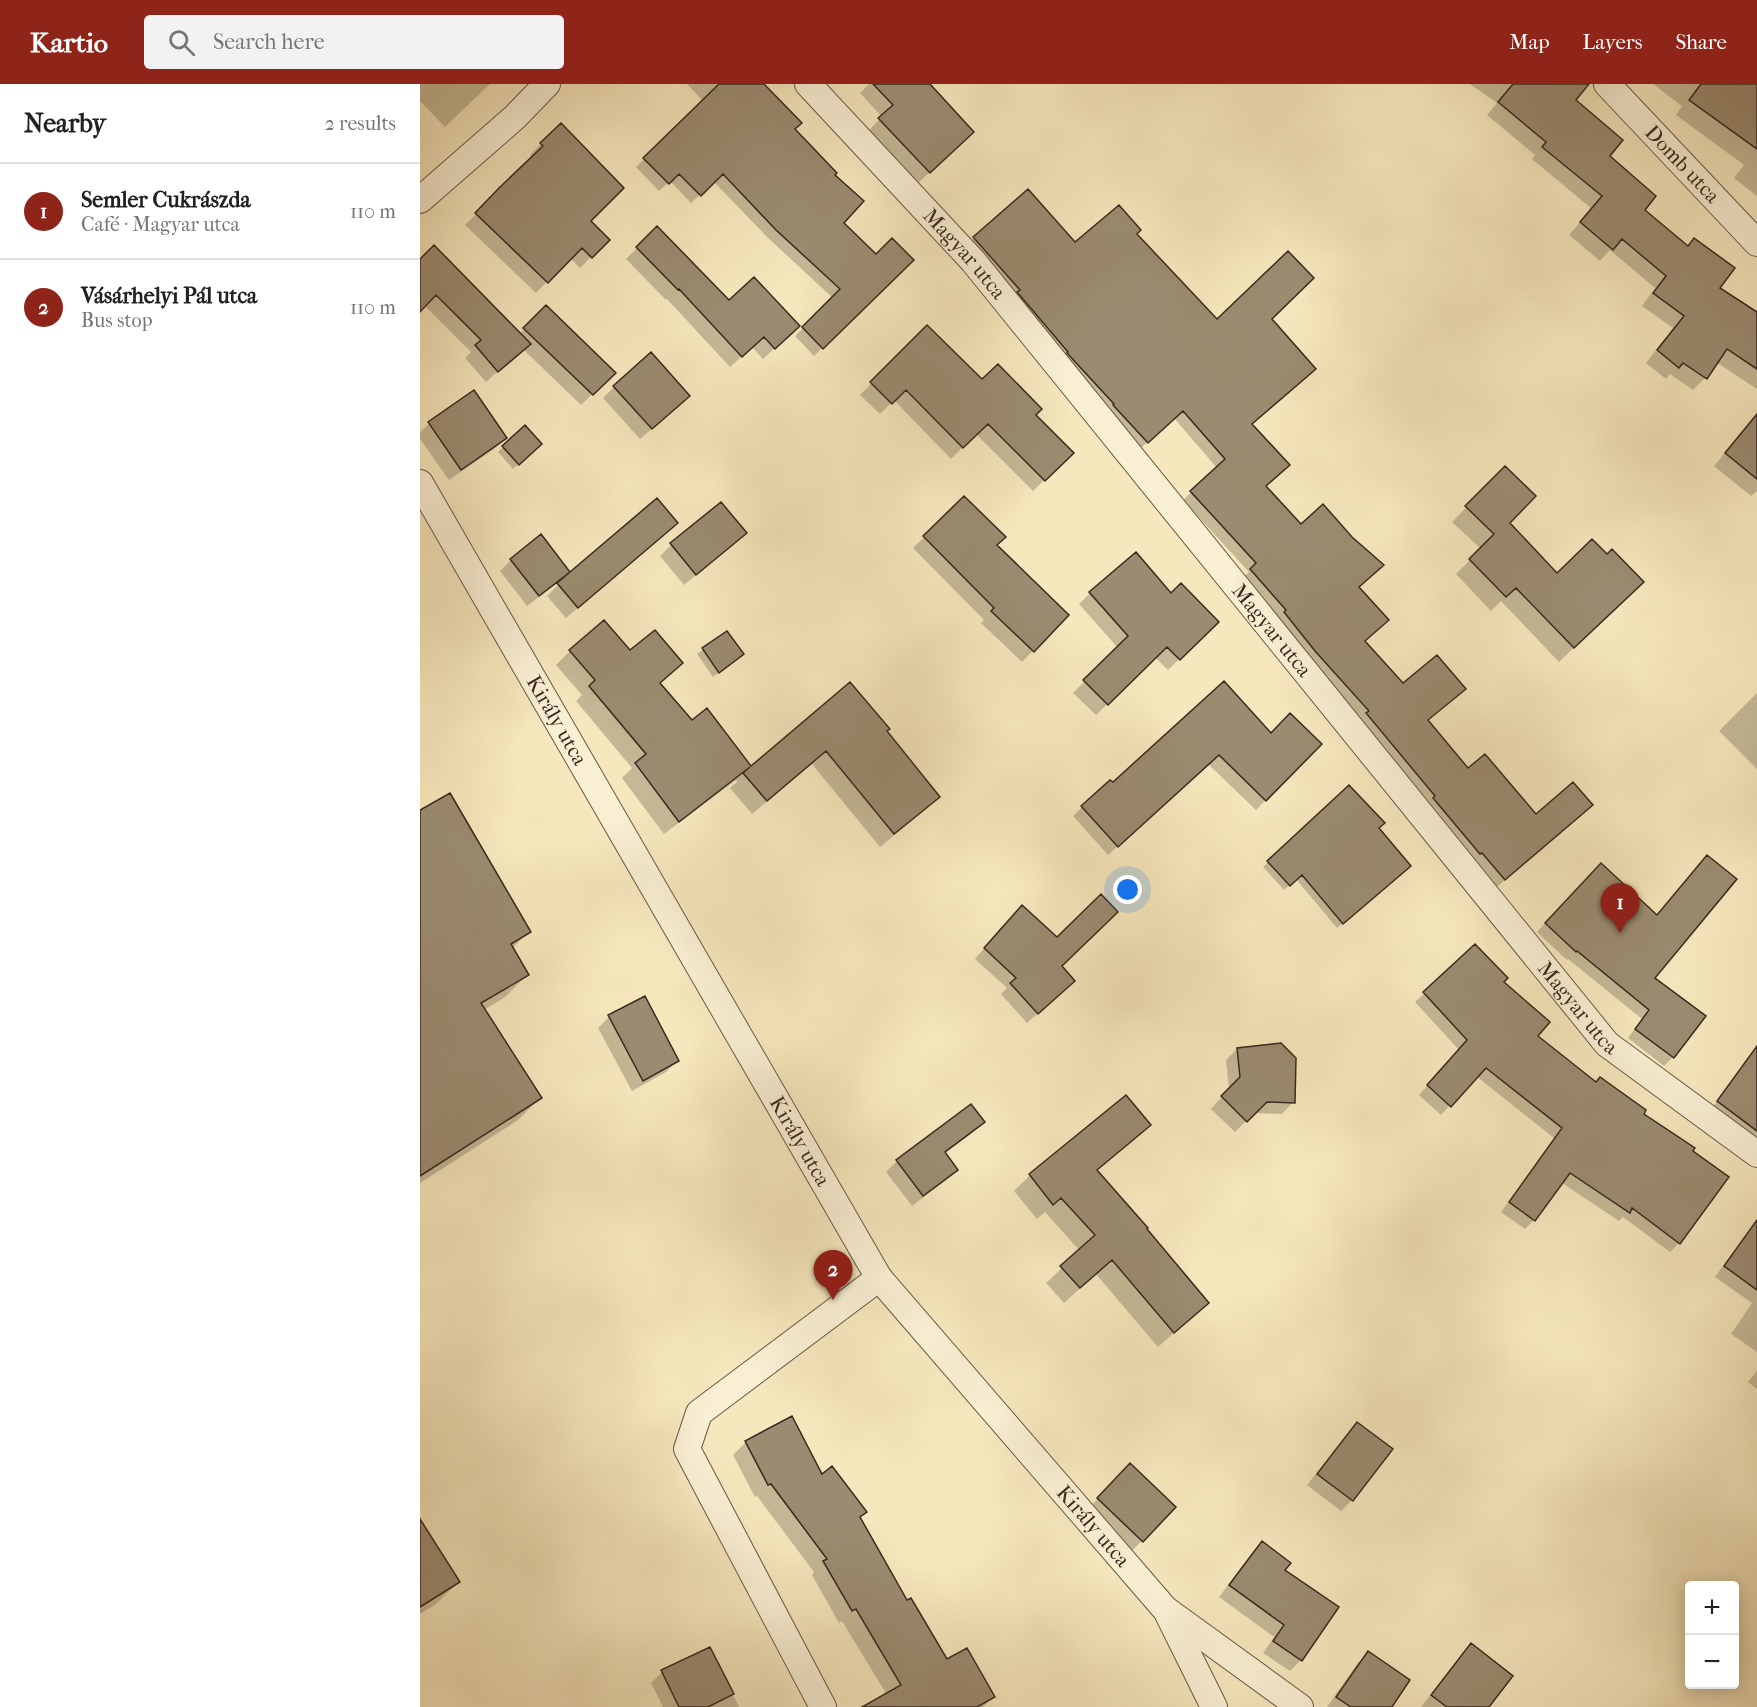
<!DOCTYPE html>
<html lang="en">
<head>
<meta charset="utf-8">
<style>
  :root { --surface:#fff; --page:#f2f2f2; --text:#202124; --muted:#757577; --line:#e0e0e0; --accent:#8f2418 }
  body { margin:0; font-family:"IM FELL French Canon",serif; background:var(--page); color:var(--text) }
  .controls { position:absolute; right:18px; bottom:18px; display:grid; overflow:hidden; border-radius:6px; box-shadow:0 3px 15px #0003 }
  .controls button { width:54px; height:54px; display:grid; place-items:center; padding:0; border:0; border-bottom:2px solid var(--line); background:var(--surface); color:var(--text); font:30px sans-serif }
  .you { position:absolute; left:708px; top:806px; width:21px; height:21px; margin:-15px; border:4px solid #fff; border-radius:50%; background:#1a73e8; box-shadow:0 0 0 9px #1a73e833 }
  .badge { display:grid; place-items:center; width:39px; height:39px; border-radius:50%; background:var(--accent); color:#fff; font-size:20px; font-weight:700 }
  .pin { position:absolute; translate:-50% -50px; filter:drop-shadow(0 2px 3px #0008) }
  .pin::after { content:''; position:absolute; top:32px; width:21px; height:18px; background:inherit; clip-path:polygon(0 0,100% 0,50% 100%) }
  .list { margin:0; padding:0; list-style:none }
  h2 { display:flex; justify-content:space-between; align-items:center; height:78px; margin:0; padding:0 24px; font-size:26px }
  h2 small { font-size:20px; font-weight:400; color:var(--muted) }
  .list li { display:grid; grid-template-columns:39px 1fr auto; gap:18px; align-items:center; box-sizing:border-box; height:96px; padding:0 24px; border-top:2px solid var(--line) }
  .list b { display:block; font-size:22px; white-space:nowrap }
  .list p { margin:0; font-size:20px; white-space:nowrap; color:var(--muted) }
  .list em { font-size:20px; font-style:normal; color:var(--muted) }
  .icon { flex:none; width:33px; height:33px; fill:none; stroke:currentColor; stroke-width:2; stroke-linecap:round; stroke-linejoin:round }
  .map { position:relative; flex:none; width:1337px; height:1623px; overflow:hidden }
  header { display:flex; align-items:center; gap:36px; box-sizing:border-box; height:84px; padding:0 30px; background:var(--accent); color:#fff }
  header strong { font-size:28px }
  nav { display:flex; gap:33px; margin-inline-start:auto; font-size:21px }
  .search { width:420px; height:54px; background:var(--page); display:flex; align-items:center; gap:15px; box-sizing:border-box; padding:0 21px; border-radius:6px; color:var(--muted); font-size:22px }
  main { display:flex }
  aside { flex:1; background:var(--surface) }
  .map>svg:first-child { display:block }
  .shadow { fill:#0003 }
  .building { fill:#9b8b70; stroke:#39281e; stroke-width:1.5 }
  .lines { fill:none; stroke-linecap:round; stroke-linejoin:round }
  .minor-casing { stroke:#685846; stroke-width:28 }
  .minor { stroke:#f9efd3; stroke-width:26 }
  .labels { text-anchor:middle; dominant-baseline:central; stroke-width:4.5; stroke-linejoin:round; paint-order:stroke }
  .street-label { font-size:21px; fill:#39281e; stroke:#f9efd3 }
</style>
</head>
<body>
<header>
<strong>Kartio</strong>
<div class="search"><svg class="icon" aria-label="search" viewBox="0 0 24 24"><circle cx="10" cy="10" r="6"/><path d="M15 15l6 6"/></svg>Search here</div>
<nav><a>Map</a><a>Layers</a><a>Share</a></nav>
</header>
<main>
<aside>
<h2>Nearby<small>2 results</small></h2>
<ul class="list">
<li><span class="badge">1</span><div><b>Semler Cukrászda</b><p>Café · Magyar utca</p></div><em>110 m</em></li>
<li><span class="badge">2</span><div><b>Vásárhelyi Pál utca</b><p>Bus stop</p></div><em>110 m</em></li>
</ul>
</aside>
<div class="map">
<svg width="1337" height="1623" viewBox="0 0 1337 1623">
  <rect width="100%" height="100%" fill="#f6e7bc"/>
  <filter id="stains"><feTurbulence type="fractalNoise" baseFrequency=".00333" numOctaves="4"/><feColorMatrix values="0 0 0 0 .2 0 0 0 0 .09 0 0 0 0 .02 0 0 0 .5 -.17"/></filter>
  <radialGradient id="worn" r=".72"><stop offset=".6" stop-color="#630" stop-opacity="0"/><stop offset="1" stop-color="#630" stop-opacity=".3"/></radialGradient>
  <path class="shadow" d="M 0,0 L 70,0 L 25,43 L 0,17 Z
    M 267,0 L 337,0 L 373,45 L 413,91 L 421,139 L 456,172 L 492,176 L 394,272 L 375,252 L 413,214 L 348,154 L 294,98 L 271,119 L 250,97 L 239,107 L 216,83 L 283,17 Z
    M 449,0 L 507,0 L 541,59 L 498,99 L 448,47 L 462,33 L 440,9 Z
    M 1050,0 L 1147,0 L 1154,16 L 1223,126 L 1267,163 L 1274,156 L 1298,204 L 1337,230 L 1337,305 L 1296,278 L 1285,294 L 1273,306 L 1250,290 L 1246,295 L 1226,279 L 1253,244 L 1222,222 L 1235,204 L 1190,166 L 1180,177 L 1149,151 L 1172,125 L 1112,75 L 1115,71 L 1067,31 L 1077,19 Z
    M 1233,0 L 1337,0 L 1337,112 L 1314,94 L 1324,81 L 1256,31 L 1262,22 Z
    M 140,41 L 169,137 L 188,156 L 160,184 L 150,174 L 116,209 L 45,141 L 113,74 L 110,71 Z
    M 237,144 L 309,218 L 367,253 L 343,275 L 332,263 L 310,283 L 247,215 L 246,216 L 206,175 Z
    M 715,150 L 797,237 L 850,235 L 830,340 L 844,403 L 938,504 L 943,558 L 1048,687 L 1115,732 L 1163,729 L 1077,803 L 939,638 L 942,636 L 887,575 L 857,537 L 859,535 L 823,494 L 829,488 L 763,416 L 797,384 L 754,334 L 719,366 L 546,162 L 554,154 L 655,160 Z
    M 0,177 L 99,250 L 126,223 L 194,289 L 161,321 L 103,265 L 66,298 L 45,274 L 51,268 L 4,221 L 0,225 Z
    M 507,243 L 562,297 L 614,331 L 652,369 L 613,407 L 556,350 L 531,375 L 474,316 L 460,330 L 440,311 Z
    M 194,303 L 257,323 L 220,355 L 183,314 Z
    M 53,308 L 85,354 L 74,365 L 29,396 L 0,355 L 0,348 L 9,340 Z
    M 1337,330 L 1337,407 L 1331,412 L 1294,382 Z
    M 120,360 L 93,385 L 78,368 L 83,363 Z
    M 1085,384 L 1088,439 L 1137,491 L 1208,512 L 1139,578 L 1081,517 L 1071,527 L 1036,490 L 1061,465 L 1032,438 Z
    M 544,414 L 575,461 L 647,531 L 602,578 L 561,539 L 564,536 L 493,464 Z
    M 325,449 L 314,460 L 264,501 L 240,472 L 251,461 Z
    M 245,450 L 146,534 L 127,512 L 138,501 L 136,500 L 107,522 L 80,487 L 91,476 L 148,488 L 141,495 L 143,497 Z
    M 670,509 L 751,511 L 797,538 L 748,586 L 735,573 L 676,631 L 653,609 L 698,564 L 659,520 Z
    M 306,549 L 322,570 L 293,593 L 277,570 Z
    M 150,567 L 239,600 L 272,638 L 287,626 L 331,684 L 465,647 L 518,713 L 504,727 L 460,763 L 392,680 L 332,730 L 310,704 L 317,698 L 316,696 L 244,750 L 202,694 L 212,684 L 156,617 L 162,611 L 136,581 Z
    M 1337,609 L 1337,685 L 1299,647 Z
    M 851,651 L 900,660 L 836,726 L 788,680 L 688,771 L 653,732 L 662,723 Z
    M 929,703 L 984,787 L 917,844 L 876,795 L 864,806 L 843,783 Z
    M 0,728 L 109,847 L 92,865 L 107,891 L 85,913 L 64,926 L 120,1014 L 98,1036 L 0,1099 Z
    M 1287,773 L 1233,894 L 1253,973 L 1244,982 L 1208,954 L 1222,935 L 1148,875 L 1147,876 L 1117,848 L 1172,789 L 1236,832 Z
    M 592,833 L 640,882 L 643,907 L 607,939 L 581,910 L 587,904 L 555,875 Z
    M 1055,862 L 1082,898 L 1115,952 L 1176,999 L 1221,1030 L 1259,1159 L 1250,1168 L 1203,1133 L 1199,1137 L 1142,1099 L 1114,1136 L 1105,1145 L 1081,1128 L 1134,1054 L 1056,992 L 1021,1031 L 999,1011 L 1039,966 L 995,918 Z
    M 189,933 L 257,977 L 246,988 L 212,1007 L 178,944 Z
    M 1337,962 L 1337,1053 L 1332,1049 L 1330,1052 L 1292,1024 Z
    M 817,965 L 873,1018 L 862,1030 L 834,1029 L 815,1048 L 791,1025 L 809,1005 L 806,976 Z
    M 706,1013 L 729,1041 L 713,1057 L 676,1087 L 787,1219 L 738,1263 L 676,1190 L 644,1219 L 626,1199 L 660,1167 L 625,1128 L 617,1135 L 594,1107 L 610,1091 Z
    M 563,1038 L 552,1049 L 524,1070 L 536,1086 L 525,1097 L 492,1122 L 466,1088 L 477,1077 Z
    M 1337,1135 L 1337,1268 L 1311,1250 L 1332,1219 L 1295,1193 Z
    M 1337,1287 L 1337,1305 L 1328,1298 Z
    M 937,1340 L 932,1416 L 921,1427 L 887,1401 L 926,1351 Z
    M 326,1358 L 401,1392 L 439,1434 L 487,1518 L 527,1577 L 573,1613 L 563,1623 L 453,1623 L 467,1611 L 422,1537 L 419,1539 L 392,1491 L 394,1488 L 337,1412 L 335,1413 L 313,1371 Z
    M 710,1381 L 754,1423 L 711,1468 L 667,1426 Z
    M 0,1438 L 38,1498 L 16,1520 L 0,1530 Z
    M 842,1459 L 863,1487 L 881,1576 L 870,1587 L 843,1569 L 854,1553 L 799,1513 L 831,1470 Z
    M 1051,1561 L 1067,1623 L 1001,1623 L 1040,1573 Z
    M 290,1565 L 319,1623 L 243,1623 L 231,1599 L 242,1588 Z
    M 948,1569 L 970,1623 L 907,1623 L 937,1580 Z"/>
  <path class="building" d="M 299,0 L 344,0 L 382,39 L 375,45 L 417,89 L 415,91 L 444,117 L 424,139 L 456,170 L 472,154 L 494,176 L 403,265 L 382,243 L 420,205 L 356,146 L 303,90 L 281,112 L 259,90 L 249,100 L 223,74 Z
    M 453,0 L 510,0 L 554,48 L 510,89 L 458,34 L 473,21 Z
    M 1093,0 L 1169,0 L 1156,16 L 1203,56 L 1190,72 L 1236,112 L 1225,126 L 1268,162 L 1274,154 L 1315,184 L 1300,204 L 1337,228 L 1337,285 L 1307,265 L 1287,295 L 1263,279 L 1259,284 L 1237,266 L 1264,232 L 1233,209 L 1246,192 L 1202,155 L 1193,166 L 1160,138 L 1182,112 L 1122,63 L 1126,58 L 1078,18 Z
    M 1281,0 L 1337,0 L 1337,65 L 1269,16 Z
    M 141,39 L 204,104 L 171,137 L 190,156 L 172,174 L 162,164 L 128,199 L 55,129 L 79,104 L 123,62 L 120,59 Z
    M 608,105 L 655,158 L 699,121 L 721,146 L 717,150 L 797,235 L 868,167 L 894,194 L 852,235 L 896,285 L 832,340 L 870,381 L 846,402 L 881,440 L 903,420 L 932,453 L 964,481 L 939,503 L 969,536 L 945,557 L 983,599 L 1017,571 L 1046,605 L 1008,636 L 1048,684 L 1065,670 L 1116,730 L 1153,698 L 1173,721 L 1085,796 L 1062,769 L 1060,770 L 1013,714 L 1015,712 L 946,629 L 949,627 L 895,567 L 864,528 L 866,526 L 830,485 L 836,479 L 770,407 L 805,375 L 763,327 L 728,359 L 693,321 L 694,320 L 647,269 L 648,268 L 597,208 L 600,206 L 553,153 Z
    M 237,142 L 309,216 L 334,193 L 380,242 L 355,265 L 344,253 L 322,273 L 259,205 L 258,206 L 216,163 Z
    M 14,161 L 111,260 L 78,288 L 55,261 L 61,256 L 16,211 L 0,228 L 0,175 Z
    M 126,221 L 196,289 L 173,311 L 103,244 Z
    M 507,241 L 562,295 L 578,280 L 622,325 L 616,331 L 654,369 L 625,397 L 568,340 L 543,364 L 486,306 L 472,320 L 450,298 Z
    M 231,268 L 270,312 L 232,345 L 193,302 Z
    M 54,306 L 87,354 L 41,386 L 8,338 Z
    M 1337,330 L 1337,395 L 1305,369 Z
    M 105,341 L 122,360 L 99,381 L 82,362 Z
    M 1085,382 L 1116,412 L 1090,439 L 1137,489 L 1172,455 L 1187,470 L 1192,465 L 1224,498 L 1154,564 L 1096,504 L 1086,513 L 1049,475 L 1074,450 L 1045,422 Z
    M 544,412 L 586,453 L 577,461 L 649,531 L 614,568 L 571,527 L 574,524 L 503,452 Z
    M 237,414 L 258,439 L 158,524 L 137,499 Z
    M 301,418 L 327,449 L 276,491 L 250,459 Z
    M 121,450 L 150,488 L 119,512 L 90,475 Z
    M 716,468 L 751,509 L 761,499 L 799,538 L 760,576 L 747,563 L 688,621 L 663,596 L 708,552 L 669,508 Z
    M 184,536 L 210,566 L 235,546 L 263,579 L 240,599 L 272,636 L 287,624 L 331,682 L 430,598 L 470,645 L 467,647 L 520,713 L 474,750 L 406,667 L 347,717 L 323,689 L 330,683 L 259,738 L 215,679 L 226,670 L 169,602 L 175,596 L 149,566 Z
    M 307,547 L 324,570 L 299,589 L 282,564 Z
    M 804,597 L 851,649 L 870,629 L 902,660 L 846,717 L 799,671 L 698,763 L 661,722 L 690,696 L 693,698 Z
    M 929,701 L 965,739 L 959,744 L 991,782 L 923,840 L 882,791 L 870,802 L 847,777 Z
    M 30,709 L 111,848 L 91,860 L 109,891 L 61,919 L 122,1014 L 0,1092 L 0,726 Z
    M 1287,771 L 1317,795 L 1235,894 L 1286,932 L 1254,974 L 1215,945 L 1229,926 L 1157,867 L 1156,868 L 1125,839 L 1181,779 L 1237,831 Z
    M 681,810 L 698,828 L 642,882 L 655,897 L 618,930 L 590,899 L 596,894 L 564,864 L 602,821 L 637,853 Z
    M 1055,860 L 1088,894 L 1084,898 L 1130,938 L 1118,952 L 1176,998 L 1180,993 L 1226,1026 L 1224,1030 L 1275,1064 L 1273,1067 L 1309,1093 L 1260,1160 L 1212,1124 L 1210,1129 L 1150,1089 L 1115,1137 L 1089,1118 L 1142,1044 L 1066,984 L 1031,1023 L 1007,1001 L 1047,956 L 1003,908 Z
    M 225,912 L 259,977 L 223,997 L 188,931 Z
    M 861,959 L 876,974 L 875,1019 L 847,1018 L 827,1038 L 801,1012 L 820,993 L 817,964 Z
    M 1337,962 L 1337,1047 L 1297,1017 Z
    M 706,1011 L 731,1041 L 677,1086 L 728,1144 L 727,1145 L 789,1219 L 754,1249 L 692,1176 L 660,1204 L 640,1182 L 675,1151 L 641,1114 L 633,1121 L 609,1090 Z
    M 551,1020 L 565,1038 L 525,1068 L 538,1086 L 503,1112 L 476,1076 Z
    M 1337,1136 L 1337,1206 L 1304,1182 Z
    M 372,1332 L 402,1390 L 412,1382 L 447,1428 L 440,1433 L 487,1516 L 491,1514 L 527,1575 L 547,1564 L 575,1613 L 557,1623 L 442,1623 L 481,1601 L 436,1525 L 432,1527 L 403,1477 L 407,1475 L 351,1400 L 348,1401 L 325,1357 Z
    M 937,1338 L 973,1365 L 933,1417 L 897,1390 Z
    M 710,1379 L 756,1423 L 723,1458 L 677,1414 Z
    M 0,1435 L 40,1498 L 0,1523 Z
    M 842,1457 L 871,1479 L 865,1486 L 919,1523 L 882,1577 L 853,1557 L 864,1541 L 809,1501 Z
    M 1051,1559 L 1093,1592 L 1069,1623 L 1027,1623 L 1011,1611 Z
    M 290,1563 L 314,1610 L 288,1623 L 259,1623 L 241,1586 Z
    M 948,1567 L 990,1596 L 972,1623 L 931,1623 L 916,1613 Z"/>
  <g class="lines">
    <g class="minor-casing">
      <g id="minor">
        <path id="s1" d="M 388,0 L 553,177 L 1187,960 L 1337,1070"/>
        <path id="s2" d="M 1187,0 L 1337,159"/>
        <path d="M 0,116 L 95,33 L 127,0"/>
        <path id="s3" d="M 0,399 L 459,1194 L 745,1525 L 880,1623"/>
        <path d="M 748,1530 L 794,1623"/>
        <path d="M 403,1623 L 267,1365 L 279,1329 L 459,1194"/>
      </g>
    </g>
    <use href="#minor" class="minor"/>
  </g>
  <g class="labels">
    <g class="street-label">
      <text stroke="none"><textPath href="#s2" startOffset="110">Domb utca</textPath></text>
      <text stroke="none"><textPath href="#s1" startOffset="231">Magyar utca</textPath></text>
      <text stroke="none"><textPath href="#s1" startOffset="717">Magyar utca</textPath></text>
      <text stroke="none"><textPath href="#s3" startOffset="274">Király utca</textPath></text>
      <text stroke="none"><textPath href="#s1" startOffset="1203">Magyar utca</textPath></text>
      <text stroke="none"><textPath href="#s3" startOffset="760">Király utca</textPath></text>
      <text stroke="none"><textPath href="#s3" startOffset="1246">Király utca</textPath></text>
    </g>
  </g>
  <rect width="100%" height="100%" filter="url(#stains)"/>
  <rect width="100%" height="100%" fill="url(#worn)"/>
</svg>
<div class="controls">
<button>+</button>
<button>−</button>
</div>
<div class="you"></div>
<div class="pin badge" style="left:1200px;top:849px">1</div>
<div class="pin badge" style="left:413px;top:1216px">2</div>
</div>
</main>
</body>
</html>
